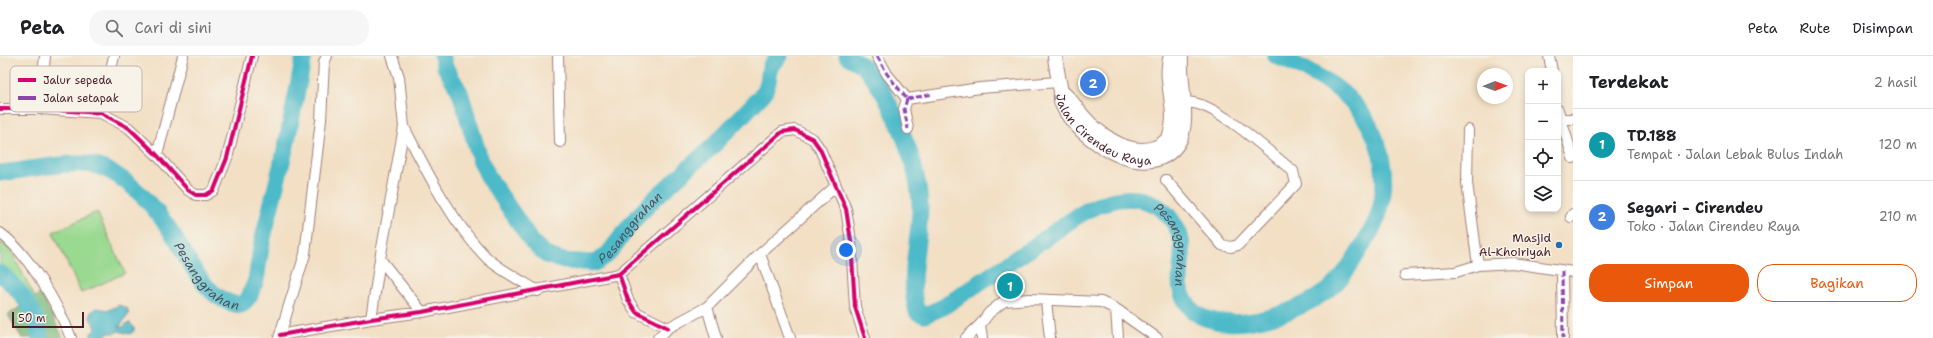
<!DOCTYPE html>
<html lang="id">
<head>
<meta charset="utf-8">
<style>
  :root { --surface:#fff; --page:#f6f6f6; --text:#202124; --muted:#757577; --line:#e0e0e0; --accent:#ea580c }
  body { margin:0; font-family:"Shantell Sans",sans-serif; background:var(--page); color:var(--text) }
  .controls { position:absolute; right:12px; top:12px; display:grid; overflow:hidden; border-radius:8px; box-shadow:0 2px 6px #0003 }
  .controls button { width:36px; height:36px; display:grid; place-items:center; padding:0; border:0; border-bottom:1px solid var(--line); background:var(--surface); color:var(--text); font:20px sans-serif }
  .compass { position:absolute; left:1477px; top:12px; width:36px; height:36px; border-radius:50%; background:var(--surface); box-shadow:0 2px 6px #0003; rotate:89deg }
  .scale { position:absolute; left:12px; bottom:10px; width:72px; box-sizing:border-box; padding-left:4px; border:2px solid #4a1f2b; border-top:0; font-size:11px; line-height:14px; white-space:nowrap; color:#4a1f2b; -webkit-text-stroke:3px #f7f3e8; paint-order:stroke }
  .you { position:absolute; left:846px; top:194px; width:14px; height:14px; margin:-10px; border:3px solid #fff; border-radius:50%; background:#1a73e8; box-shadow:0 0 0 6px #1a73e833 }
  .badge { display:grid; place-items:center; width:26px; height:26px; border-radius:50%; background:var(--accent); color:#fff; font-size:13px; font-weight:700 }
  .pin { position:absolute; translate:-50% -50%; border:2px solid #fff; box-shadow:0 1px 4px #0006 }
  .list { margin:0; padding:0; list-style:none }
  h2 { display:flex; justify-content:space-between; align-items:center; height:52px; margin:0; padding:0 16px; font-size:17px }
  h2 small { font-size:13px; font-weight:400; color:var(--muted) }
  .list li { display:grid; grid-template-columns:26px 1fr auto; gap:12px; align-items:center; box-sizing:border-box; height:72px; padding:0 16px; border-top:1px solid var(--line) }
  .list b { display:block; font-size:15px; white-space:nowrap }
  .list p { margin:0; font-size:13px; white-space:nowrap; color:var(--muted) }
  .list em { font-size:13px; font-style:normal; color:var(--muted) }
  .actions { display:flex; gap:8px; padding:12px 16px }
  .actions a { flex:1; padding:9px 0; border:1px solid var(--accent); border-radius:16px; text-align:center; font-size:14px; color:var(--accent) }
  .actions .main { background:var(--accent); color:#fff }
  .icon { flex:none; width:22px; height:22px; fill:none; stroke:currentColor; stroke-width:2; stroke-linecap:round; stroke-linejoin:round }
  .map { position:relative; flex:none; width:1573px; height:282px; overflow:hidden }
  header { display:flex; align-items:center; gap:24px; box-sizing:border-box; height:56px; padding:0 20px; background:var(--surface); border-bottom:1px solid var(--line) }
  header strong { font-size:19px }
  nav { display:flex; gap:22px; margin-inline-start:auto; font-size:14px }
  .search { width:280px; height:36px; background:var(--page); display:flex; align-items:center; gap:10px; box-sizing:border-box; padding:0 14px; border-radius:16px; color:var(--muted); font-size:15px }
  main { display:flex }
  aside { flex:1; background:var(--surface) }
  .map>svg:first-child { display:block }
  .green { fill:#99d990; stroke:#727c5e }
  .forest { fill:#7ab97a; stroke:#626c52 }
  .water { fill:#4ebac9; stroke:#4c6c7a }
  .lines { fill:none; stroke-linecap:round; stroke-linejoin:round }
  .river { stroke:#4ebac9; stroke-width:17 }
  .street-casing { stroke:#9e7f78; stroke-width:12 }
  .secondary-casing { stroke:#9e7f78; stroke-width:16 }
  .street { stroke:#fff; stroke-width:10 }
  .secondary { stroke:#fff; stroke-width:14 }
  .quiet { stroke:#8e44ad; stroke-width:3; stroke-dasharray:6 3; stroke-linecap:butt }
  .cycleway-casing { stroke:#f7f3e8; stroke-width:6 }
  .cycleway { stroke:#d6006c; stroke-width:4 }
  .poi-dot { fill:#1f6fb2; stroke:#f7f3e8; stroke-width:1.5 }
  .labels { text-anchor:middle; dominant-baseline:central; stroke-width:3; stroke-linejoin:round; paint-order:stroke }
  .street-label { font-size:12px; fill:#4a1f2b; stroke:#f7f3e8 }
  .poi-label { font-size:12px; fill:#4a1f2b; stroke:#f7f3e8; text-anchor:end }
  .water-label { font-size:13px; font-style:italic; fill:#4b5562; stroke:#f7f3e8 }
  .key { fill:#f7f3e8; stroke:#c3b3af; stroke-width:1 }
  .key-label { font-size:11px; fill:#4a1f2b }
</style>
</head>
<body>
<header>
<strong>Peta</strong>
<div class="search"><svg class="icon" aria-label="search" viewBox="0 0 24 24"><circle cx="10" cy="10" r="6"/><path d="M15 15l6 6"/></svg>Cari di sini</div>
<nav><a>Peta</a><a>Rute</a><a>Disimpan</a></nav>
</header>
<main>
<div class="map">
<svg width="1573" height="282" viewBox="0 0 1573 282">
  <rect width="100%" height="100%" fill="#f7f3e8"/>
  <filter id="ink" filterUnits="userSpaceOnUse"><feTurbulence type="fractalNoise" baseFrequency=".025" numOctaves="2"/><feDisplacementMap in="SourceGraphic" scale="8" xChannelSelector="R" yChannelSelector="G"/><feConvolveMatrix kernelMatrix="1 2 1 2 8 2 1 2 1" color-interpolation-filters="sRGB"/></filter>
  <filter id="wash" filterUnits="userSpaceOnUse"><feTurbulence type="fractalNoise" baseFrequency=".012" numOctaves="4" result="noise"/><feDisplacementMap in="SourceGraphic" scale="16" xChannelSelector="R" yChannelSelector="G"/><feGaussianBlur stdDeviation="0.9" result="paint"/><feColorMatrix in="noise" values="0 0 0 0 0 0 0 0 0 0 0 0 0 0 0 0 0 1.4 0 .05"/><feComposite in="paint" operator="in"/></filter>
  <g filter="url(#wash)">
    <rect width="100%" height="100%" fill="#f2dfc4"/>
    <path class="green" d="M 97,156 L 125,217 L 81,237 L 53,176 Z
      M 0,186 L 10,193 L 56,282 L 34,258 L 22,239 L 0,217 Z"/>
    <path class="forest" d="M 41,237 L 63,282 L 22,282 L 8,259 Z"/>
    <path class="water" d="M 119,249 L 127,252 L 129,258 L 119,271 L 124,271 L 126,268 L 130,267 L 134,271 L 134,275 L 130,278 L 119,275 L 114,277 L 108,277 L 104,281 L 91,281 L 91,277 L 96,272 L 90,262 L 91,256 L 96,252 L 109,254 Z"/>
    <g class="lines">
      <g class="river">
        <path id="s1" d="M 442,0 L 445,11 L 460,36 L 480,103 L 489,122 L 532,186 L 546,199 L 564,205 L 594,207 L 608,198 L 634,164 L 655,142 L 714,89 L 764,37 L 768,26 L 770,11 L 780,0"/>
        <path id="s2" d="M 847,0 C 852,3 859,6 863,10 C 892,40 920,111 920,152 C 920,184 907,225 917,256 L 925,259 L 943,251 C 976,229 1009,207 1042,185 C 1062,171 1082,154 1105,147 C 1114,143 1128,142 1138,143 C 1164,147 1184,172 1182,198 C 1181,223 1174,235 1194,256 C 1229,282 1307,256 1337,226 C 1351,211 1361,192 1371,175 C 1387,148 1387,112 1376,84 C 1358,37 1320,19 1276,0"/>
        <path id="s3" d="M 0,117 C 26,115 73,103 97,110 C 128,120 154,150 172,177 C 189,203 206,247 241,249 L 249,241 L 256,224 L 262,186 L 286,90 L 304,0"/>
        <path d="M 0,217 C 20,234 38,255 40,282"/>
      </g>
    </g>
  </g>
  <g filter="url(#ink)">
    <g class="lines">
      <g class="street-casing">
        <path id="street" d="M 558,0 L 560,86
          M 877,0 L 887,18 L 907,43
          M 1549,0 L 1552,15
          M 907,43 L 980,32 L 1058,26
          M 907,43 L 904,53 L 908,73
          M 0,53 L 40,53 L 101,57 L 129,72 L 157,99 L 188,134 L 196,139 L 206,139 L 214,134 L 227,102 L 252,0
          M 40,53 L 45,0
          M 1558,54 L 1573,102
          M 101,57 L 114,0
          M 1560,63 L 1573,63
          M 404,71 C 426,114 452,167 487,202 C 499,213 523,226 538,235
          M 1468,74 L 1467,127 L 1478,209
          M 157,99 L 183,0
          M 1166,124 L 1222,189 L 1231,191 L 1238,189 L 1296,128 L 1293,115 C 1269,96 1226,56 1198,48 C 1192,46 1184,46 1177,46
          M 1571,161 L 1573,158
          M 0,177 C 28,197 59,250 71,282
          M 760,198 L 790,282
          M 380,203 L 422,256
          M 1562,215 L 1563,282
          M 1405,219 L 1456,216 L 1478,209 L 1513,207 L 1573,216
          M 1046,245 L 1050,282
          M 707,251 L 716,282
          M 1116,253 L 1118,282
          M 371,263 L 380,203 L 404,71 L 399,21 L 392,0
          M 980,269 L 982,282
          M 668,272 L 636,256 L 628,244 L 619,218 L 782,76 L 795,74 L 813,83 L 820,93 L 846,153 L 851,185 L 855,251 L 865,282
          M 280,279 L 371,263 L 422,256 L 619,218
          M 279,282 L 305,198 L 321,64 L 324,6 L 327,0
          M 658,282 L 668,272 L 707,251 L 760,198 L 836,130
          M 966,282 L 980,269 L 989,257 L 1004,245 L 1029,243 L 1101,246 L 1116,253 L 1157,282"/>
      </g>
      <g class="secondary-casing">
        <g id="secondary">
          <path id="s4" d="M 1055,0 C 1056,12 1059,24 1061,36 C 1061,40 1060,44 1062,48 C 1077,83 1149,131 1178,87 C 1191,68 1179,24 1181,0"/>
          <path d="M 1061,36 C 1070,41 1074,50 1081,58 C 1097,77 1127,101 1154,92 C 1161,90 1170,83 1171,76 C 1178,51 1163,24 1171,0"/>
        </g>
      </g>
      <use href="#street" class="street"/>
      <use href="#secondary" class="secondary"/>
      <path class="quiet" d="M 877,0 L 887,18 L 907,43
        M 907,43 L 904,53 L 908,73
        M 907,43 L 933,38
        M 1562,215 L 1563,282"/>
      <g class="cycleway-casing">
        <path id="cycleway" d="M 0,53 L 40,53 L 101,57 L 129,72 L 157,99 L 188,134 L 196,139 L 206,139 L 214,134 L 227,102 L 252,0
          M 668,272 L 636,256 L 628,244 L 619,218 L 782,76 L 795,74 L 813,83 L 820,93 L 846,153 L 851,185 L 855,251 L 865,282
          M 280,279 L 371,263 L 422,256 L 619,218"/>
      </g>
      <use href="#cycleway" class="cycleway"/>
    </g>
  </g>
  <circle class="poi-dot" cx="1559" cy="189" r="4"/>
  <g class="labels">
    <g class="street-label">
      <text stroke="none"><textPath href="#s4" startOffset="99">Jalan Cirendeu Raya</textPath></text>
    </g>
    <g class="poi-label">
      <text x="1551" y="182">Masjid<tspan x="1551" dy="14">Al-Khoiriyah</tspan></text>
    </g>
    <g class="water-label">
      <text stroke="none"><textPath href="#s1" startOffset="328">Pesanggrahan</textPath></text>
      <text stroke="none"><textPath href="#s2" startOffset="598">Pesanggrahan</textPath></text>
      <text stroke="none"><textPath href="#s3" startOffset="257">Pesanggrahan</textPath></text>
    </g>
  </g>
  <rect x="10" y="10" width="132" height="46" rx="6" class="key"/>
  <rect x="18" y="22" width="18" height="4" fill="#d6006c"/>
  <rect x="18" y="40" width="18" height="4" fill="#8e44ad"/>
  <g class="key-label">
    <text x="43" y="28">Jalur sepeda</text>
    <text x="43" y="46">Jalan setapak</text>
  </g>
</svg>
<div class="controls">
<button>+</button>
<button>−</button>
<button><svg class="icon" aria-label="locate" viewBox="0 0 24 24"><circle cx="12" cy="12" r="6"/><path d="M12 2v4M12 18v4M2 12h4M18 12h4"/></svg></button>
<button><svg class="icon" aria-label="layers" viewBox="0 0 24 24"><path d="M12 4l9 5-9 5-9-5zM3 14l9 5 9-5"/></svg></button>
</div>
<svg class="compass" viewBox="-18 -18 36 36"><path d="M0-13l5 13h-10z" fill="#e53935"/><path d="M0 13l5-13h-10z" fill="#757577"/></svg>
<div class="scale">50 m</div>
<div class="you"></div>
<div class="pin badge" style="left:1010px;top:230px;background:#0f9aa8">1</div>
<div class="pin badge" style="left:1093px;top:27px;background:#3f7fe0">2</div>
</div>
<aside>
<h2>Terdekat<small>2 hasil</small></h2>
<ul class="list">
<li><span class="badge" style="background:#0f9aa8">1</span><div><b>TD.188</b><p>Tempat · Jalan Lebak Bulus Indah</p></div><em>120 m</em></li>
<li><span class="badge" style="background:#3f7fe0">2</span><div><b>Segari - Cirendeu</b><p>Toko · Jalan Cirendeu Raya</p></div><em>210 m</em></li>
</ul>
<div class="actions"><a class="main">Simpan</a><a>Bagikan</a></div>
</aside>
</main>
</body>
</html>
